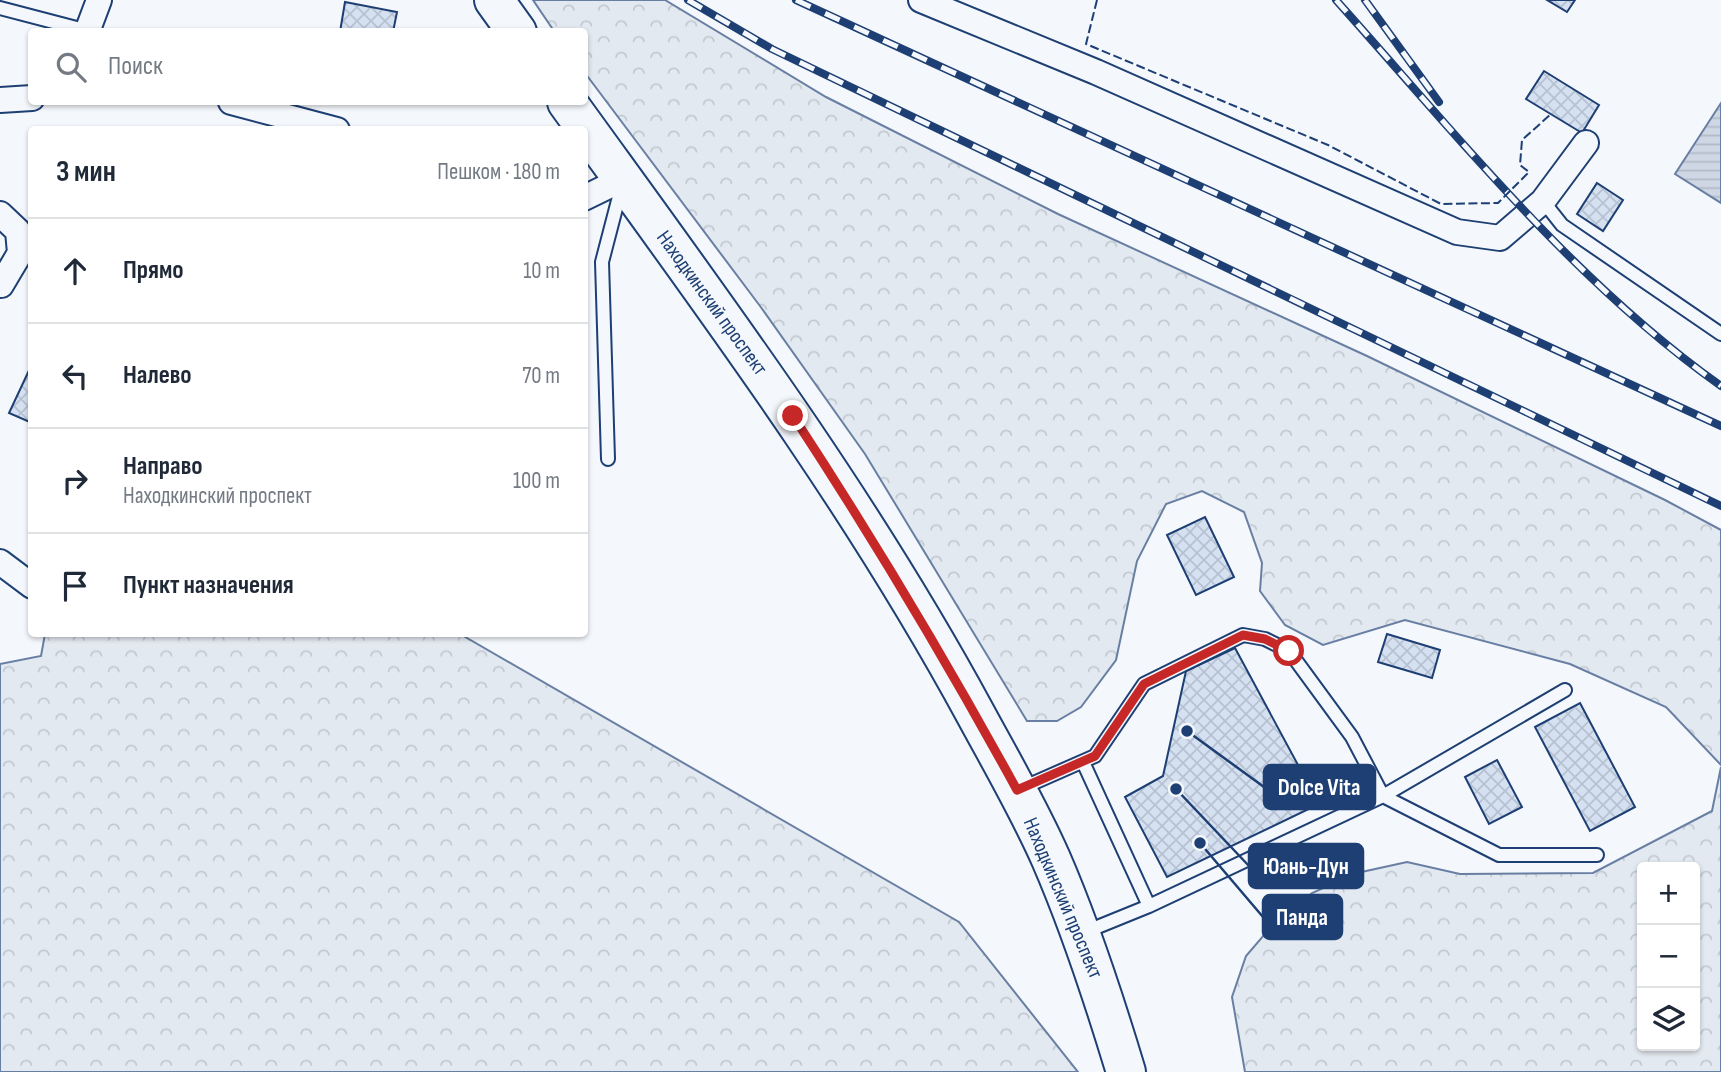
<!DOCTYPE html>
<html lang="ru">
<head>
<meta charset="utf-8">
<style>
  :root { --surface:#fff; --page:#f6f6f7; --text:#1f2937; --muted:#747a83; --line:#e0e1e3 }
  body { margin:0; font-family:"Sofia Sans Condensed",sans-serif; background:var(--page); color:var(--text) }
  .controls { position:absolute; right:21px; bottom:21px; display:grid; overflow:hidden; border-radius:7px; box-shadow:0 2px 5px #0004 }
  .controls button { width:63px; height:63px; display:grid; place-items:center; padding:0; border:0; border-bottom:2px solid var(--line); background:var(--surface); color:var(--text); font:35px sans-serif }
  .stop { position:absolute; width:21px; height:21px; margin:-16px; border:5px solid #c62828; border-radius:50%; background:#fff }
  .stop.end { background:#c62828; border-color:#fff; box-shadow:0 2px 7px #0008 }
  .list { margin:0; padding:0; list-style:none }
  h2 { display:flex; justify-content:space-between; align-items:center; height:91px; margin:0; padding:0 28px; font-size:30px }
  h2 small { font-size:23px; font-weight:400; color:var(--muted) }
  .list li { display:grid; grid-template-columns:46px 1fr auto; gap:21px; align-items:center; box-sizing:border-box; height:105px; padding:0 28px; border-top:2px solid var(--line) }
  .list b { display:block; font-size:26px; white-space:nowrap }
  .list p { margin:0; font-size:23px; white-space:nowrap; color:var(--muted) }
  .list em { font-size:23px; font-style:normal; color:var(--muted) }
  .icon { flex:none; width:38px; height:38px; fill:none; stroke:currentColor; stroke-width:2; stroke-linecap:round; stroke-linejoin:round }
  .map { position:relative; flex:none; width:1721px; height:1072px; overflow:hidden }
  .search { position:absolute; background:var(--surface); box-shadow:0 2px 5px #0004; left:28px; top:28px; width:560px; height:77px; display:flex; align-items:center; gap:18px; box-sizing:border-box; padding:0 24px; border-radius:7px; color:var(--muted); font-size:26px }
  .panel { position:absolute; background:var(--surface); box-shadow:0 2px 5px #0004; left:28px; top:126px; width:560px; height:511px; border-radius:7px }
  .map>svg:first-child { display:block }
  .forest { fill:url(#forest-crowns); stroke:#687fa3; stroke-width:2; fill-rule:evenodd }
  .water { fill:url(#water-rules); stroke:#687fa3; stroke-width:2 }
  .building { fill:url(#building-cross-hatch); stroke:#1d3f73; stroke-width:2 }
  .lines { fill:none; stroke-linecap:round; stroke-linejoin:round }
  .lane-casing { stroke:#1d3f73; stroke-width:16 }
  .street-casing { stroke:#1d3f73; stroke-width:28 }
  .primary-casing { stroke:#1d3f73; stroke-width:42 }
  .lane { stroke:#f4f7fb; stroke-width:12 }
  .street { stroke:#f4f7fb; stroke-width:24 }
  .primary { stroke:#f4f7fb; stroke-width:38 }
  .rail-casing { stroke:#1d3f73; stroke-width:8 }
  .rail { stroke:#f4f7fb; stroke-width:5; stroke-dasharray:16; stroke-linecap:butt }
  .fence { stroke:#1d3f73; stroke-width:2; stroke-dasharray:9 3.5; stroke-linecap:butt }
  .route { stroke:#c62828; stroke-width:9 }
  .labels { text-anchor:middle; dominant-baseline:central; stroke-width:5; stroke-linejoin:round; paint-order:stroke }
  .street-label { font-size:21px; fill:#1d3f73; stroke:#f4f7fb }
  .leader { fill:none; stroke:#1d3f73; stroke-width:2.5 }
  .callout-dot { fill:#1d3f73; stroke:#f4f7fb; stroke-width:2.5 }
  .callout { fill:#1d3f73; stroke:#1d3f73; stroke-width:2.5 }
  .callout-label { font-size:23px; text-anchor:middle; font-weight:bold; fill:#fff }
</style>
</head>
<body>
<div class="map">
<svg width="1721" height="1072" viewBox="0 0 1721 1072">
  <defs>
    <pattern id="forest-crowns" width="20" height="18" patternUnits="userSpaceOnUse" patternTransform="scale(1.75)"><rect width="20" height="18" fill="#e3e9f0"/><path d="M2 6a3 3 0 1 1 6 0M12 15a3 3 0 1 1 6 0" fill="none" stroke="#c2c9d1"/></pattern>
    <pattern id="water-rules" width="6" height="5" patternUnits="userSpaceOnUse" patternTransform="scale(1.75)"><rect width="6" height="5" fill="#cfd7e4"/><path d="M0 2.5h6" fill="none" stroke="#b1bac7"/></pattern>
    <pattern id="building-cross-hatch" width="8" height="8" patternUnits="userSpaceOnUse" patternTransform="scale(1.75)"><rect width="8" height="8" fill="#d5e0f0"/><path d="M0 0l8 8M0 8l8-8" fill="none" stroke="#b6c1d1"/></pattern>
  </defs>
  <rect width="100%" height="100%" fill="#f4f7fb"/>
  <path class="forest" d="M 533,0 L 665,0 L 826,97 L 1058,214 L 1367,356 L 1665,500 L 1721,530 L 1721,765 L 1666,707 L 1570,664 L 1405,620 L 1323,645 L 1285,625 L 1260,591 L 1262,563 L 1244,512 L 1202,491 L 1166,504 L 1137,561 L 1116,660 L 1081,707 L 1057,721 L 1027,721 L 865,454 L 760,306 L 585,73 L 584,32 L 554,31 Z
    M 45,634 L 460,634 L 959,922 L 1078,1072 L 0,1072 L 0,664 L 41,656 Z
    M 1721,767 L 1721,1072 L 1245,1072 L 1232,997 L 1246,956 L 1276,921 L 1312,893 L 1357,873 L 1407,862 L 1460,874 L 1593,873 L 1712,811 ZM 1695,867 L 1695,1046 L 1642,1046 L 1642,867 Z"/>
  <path class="water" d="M 1721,103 L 1721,203 L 1675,174 Z"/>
  <path class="building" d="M 1547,0 L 1575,0 L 1567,12 Z
    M 345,2 L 397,12 L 393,32 L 340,32 Z
    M 1544,71 L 1599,105 L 1582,133 L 1526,99 Z
    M 1597,183 L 1623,200 L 1603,231 L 1577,214 Z
    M 32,364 L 32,423 L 9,413 Z
    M 1205,517 L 1234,577 L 1196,595 L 1167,535 Z
    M 1387,634 L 1440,650 L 1432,678 L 1378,662 Z
    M 1235,648 L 1319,804 L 1167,877 L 1125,797 L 1163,776 L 1186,671 Z
    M 1580,703 L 1635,807 L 1590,831 L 1535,727 Z
    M 1497,760 L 1522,807 L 1489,824 L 1465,777 Z"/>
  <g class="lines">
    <g class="lane-casing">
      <path id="lane" d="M 0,8 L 88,31
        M 1543,201 L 1562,225 L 1721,334
        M 608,459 L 602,262 L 621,189
        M 1083,762 L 1149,906
        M 1020,789 L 1095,756 L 1144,684 L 1243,635 L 1265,639 L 1289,651 L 1352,737 L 1383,796 L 1565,690
        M 1085,932 L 1149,906 L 1383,796 L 1499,855 L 1597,855"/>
    </g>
    <g class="street-casing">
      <path id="street" d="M 921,0 L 1096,72 L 1457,232 L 1500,238 L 1543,201 L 1586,143
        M 87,32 L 99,0
        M 0,100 L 32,98
        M 231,102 L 337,130
        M 584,198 L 623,179
        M 0,214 L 18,231 L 20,253 L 1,285
        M 0,562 L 32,586"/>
    </g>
    <g class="primary-casing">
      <path id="primary" d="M 494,0 L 517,32
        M 567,102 C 711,301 858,497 975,713 C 1001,761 1029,809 1051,859 C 1081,928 1104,999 1126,1072"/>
    </g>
    <use href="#lane" class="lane"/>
    <use href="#street" class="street"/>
    <use href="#primary" class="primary"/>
    <g class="rail-casing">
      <path id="rail" d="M 688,0 L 772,49 L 1721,506
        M 796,0 L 1721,426
        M 1336,0 C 1456,134 1573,281 1721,386
        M 1365,0 L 1439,102"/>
    </g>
    <use href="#rail" class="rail"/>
    <path class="fence" d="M 1097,0 L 1086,44 L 1328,145 L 1441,204 L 1498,203 L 1529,172 L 1520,165 L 1522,140 L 1551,114"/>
  </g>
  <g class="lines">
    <path class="route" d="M 793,416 C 873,538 947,662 1017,790 L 1095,756 L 1144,684 L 1243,635 L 1265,639 L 1289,651"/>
  </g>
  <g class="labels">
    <g class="street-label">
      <text transform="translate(712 303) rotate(54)">Находкинский проспект</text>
      <text transform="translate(1063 898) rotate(67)">Находкинский проспект</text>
    </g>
  </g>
  <path class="leader" d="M1187 731L1264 787M1176 789L1249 866M1200 843L1263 917"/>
  <g class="callout-dot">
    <circle cx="1187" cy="731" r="7"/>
    <circle cx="1176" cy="789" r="7"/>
    <circle cx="1200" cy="843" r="7"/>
  </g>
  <g class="callout">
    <rect x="1264" y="765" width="111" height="44" rx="7"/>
    <rect x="1249" y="844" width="114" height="44" rx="7"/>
    <rect x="1263" y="895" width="79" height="44" rx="7"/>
  </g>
  <g class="callout-label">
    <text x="1319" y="795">Dolce Vita</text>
    <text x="1306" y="874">Юань-Дун</text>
    <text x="1302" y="925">Панда</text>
  </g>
</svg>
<div class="controls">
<button>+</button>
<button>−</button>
<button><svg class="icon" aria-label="layers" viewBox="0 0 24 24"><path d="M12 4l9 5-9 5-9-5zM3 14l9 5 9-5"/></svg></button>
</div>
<div class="stop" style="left:1289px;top:651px"></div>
<div class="stop end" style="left:793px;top:416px"></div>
<div class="search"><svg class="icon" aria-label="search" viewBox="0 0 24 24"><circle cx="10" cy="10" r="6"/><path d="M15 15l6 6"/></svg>Поиск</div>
<section class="panel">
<h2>3 мин<small>Пешком · 180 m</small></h2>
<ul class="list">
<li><svg class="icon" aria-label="ahead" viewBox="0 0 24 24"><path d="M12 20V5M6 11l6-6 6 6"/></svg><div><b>Прямо</b></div><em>10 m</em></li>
<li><svg class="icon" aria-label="left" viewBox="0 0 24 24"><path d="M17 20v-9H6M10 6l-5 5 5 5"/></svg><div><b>Налево</b></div><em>70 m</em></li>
<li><svg class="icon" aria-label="right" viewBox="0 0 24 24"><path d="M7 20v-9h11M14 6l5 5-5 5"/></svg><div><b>Направо</b><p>Находкинский проспект</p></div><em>100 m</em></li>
<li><svg class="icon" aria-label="arrive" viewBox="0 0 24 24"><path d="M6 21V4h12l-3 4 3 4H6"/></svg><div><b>Пункт назначения</b></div></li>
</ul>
</section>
</div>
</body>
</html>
